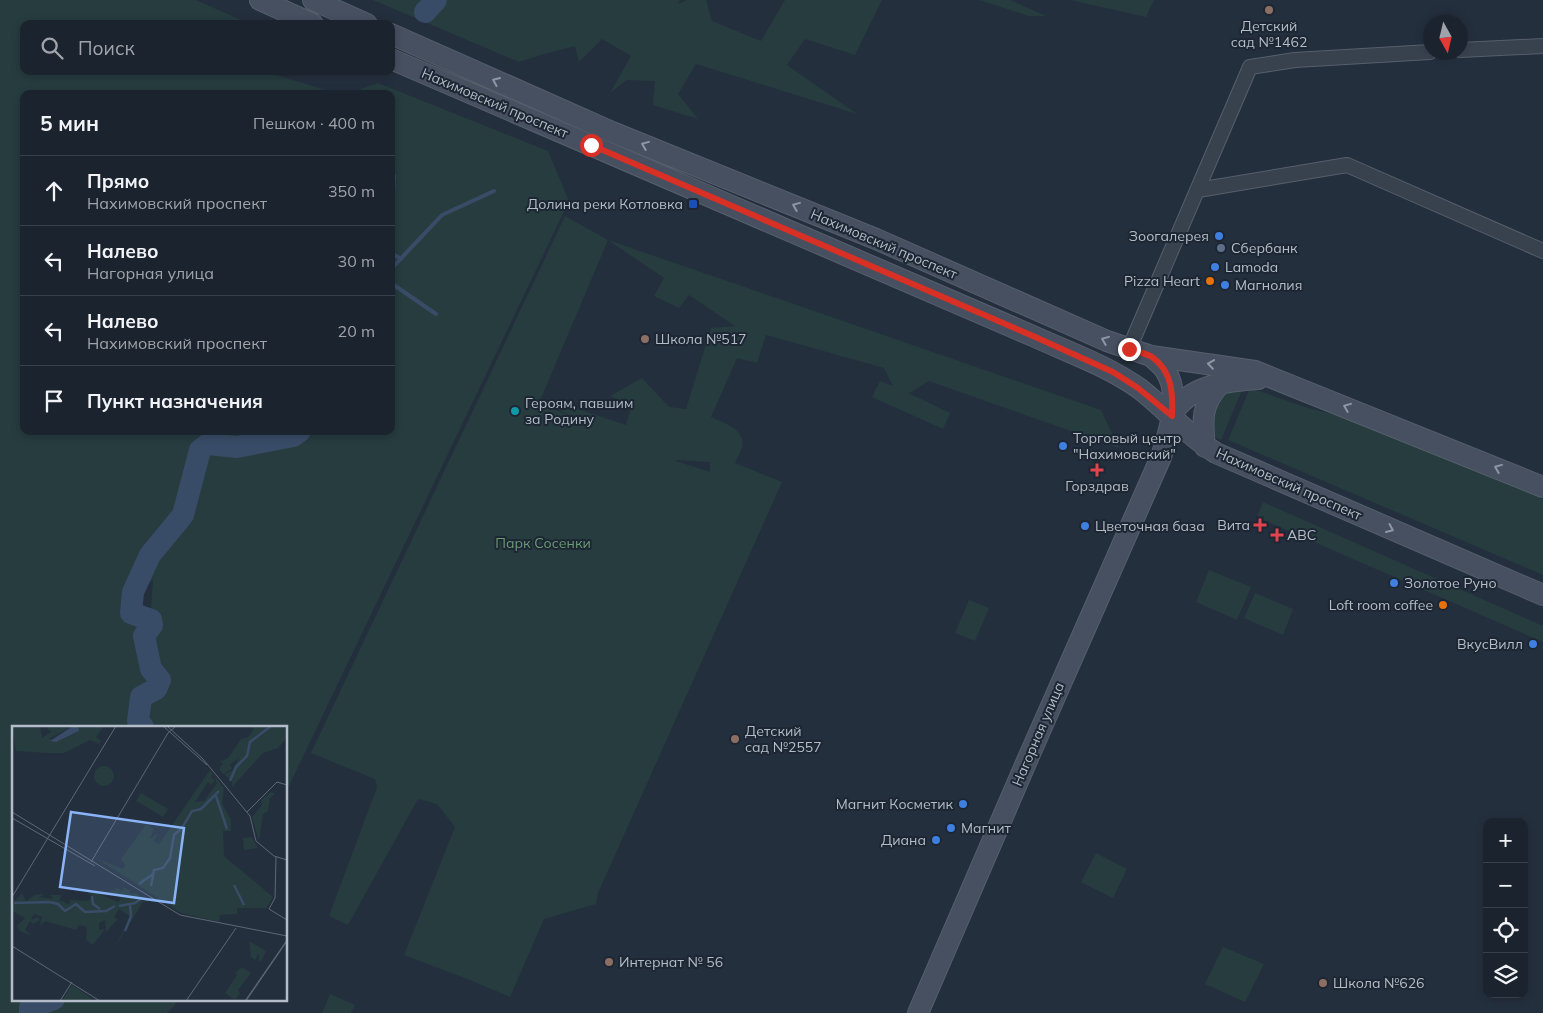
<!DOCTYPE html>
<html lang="ru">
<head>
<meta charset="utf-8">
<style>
  :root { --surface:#1b232e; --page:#242b36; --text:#f1f3f6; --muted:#a0a4aa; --line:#39404a }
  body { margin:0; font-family:Mulish,sans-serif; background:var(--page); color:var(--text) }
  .controls { position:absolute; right:15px; bottom:15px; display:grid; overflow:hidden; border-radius:10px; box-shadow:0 2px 8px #0003 }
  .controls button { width:45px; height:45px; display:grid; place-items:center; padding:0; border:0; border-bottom:1px solid var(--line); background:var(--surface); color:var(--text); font:25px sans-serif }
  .compass { position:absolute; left:1423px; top:15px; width:45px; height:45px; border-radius:50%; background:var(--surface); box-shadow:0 2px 8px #0003; rotate:172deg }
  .stop { position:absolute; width:15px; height:15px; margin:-11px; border:4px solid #d93025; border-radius:50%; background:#fff }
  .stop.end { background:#d93025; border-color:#fff; box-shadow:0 1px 5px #0008 }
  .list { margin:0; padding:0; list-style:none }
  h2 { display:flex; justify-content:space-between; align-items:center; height:65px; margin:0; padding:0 20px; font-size:21px }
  h2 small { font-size:16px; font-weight:400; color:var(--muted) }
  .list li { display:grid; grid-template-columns:32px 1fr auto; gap:15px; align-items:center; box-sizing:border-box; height:70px; padding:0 20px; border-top:1px solid var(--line) }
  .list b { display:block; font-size:19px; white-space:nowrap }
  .list p { margin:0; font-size:16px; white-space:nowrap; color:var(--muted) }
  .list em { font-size:16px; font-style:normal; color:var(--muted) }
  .icon { flex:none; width:28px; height:28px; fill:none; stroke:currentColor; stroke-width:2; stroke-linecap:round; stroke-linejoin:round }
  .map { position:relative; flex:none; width:1543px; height:1013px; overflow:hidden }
  .search { position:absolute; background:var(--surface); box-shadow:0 2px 8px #0003; left:20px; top:20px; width:375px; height:55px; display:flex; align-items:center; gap:12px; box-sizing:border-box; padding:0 18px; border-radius:10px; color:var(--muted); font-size:19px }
  .panel { position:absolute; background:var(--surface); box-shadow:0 2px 8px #0003; left:20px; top:90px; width:375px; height:345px; border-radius:10px }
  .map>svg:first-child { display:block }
  .green { fill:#263c3f; fill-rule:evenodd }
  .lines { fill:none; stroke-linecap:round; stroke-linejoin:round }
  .stream { stroke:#394c67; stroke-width:4 }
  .river { stroke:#394c67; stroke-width:22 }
  .street-casing { stroke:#565f6c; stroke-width:16 }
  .secondary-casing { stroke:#565f6c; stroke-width:22 }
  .street { stroke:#38414e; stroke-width:14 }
  .secondary { stroke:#465061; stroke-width:20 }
  .oneway { stroke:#8e96a5 }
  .route { stroke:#d93025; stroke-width:6 }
  .education-dot { fill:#8d6e63; stroke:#1d2633; stroke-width:2 }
  .transit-dot { fill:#1a4fb4; stroke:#1d2633; stroke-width:2 }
  .shop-dot { fill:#3f7fe0; stroke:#1d2633; stroke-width:2 }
  .service-dot { fill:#5c6f8a; stroke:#1d2633; stroke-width:2 }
  .food-dot { fill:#e8710a; stroke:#1d2633; stroke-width:2 }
  .culture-dot { fill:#0f9aa8; stroke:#1d2633; stroke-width:2 }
  .health-dot { fill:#e0444e; stroke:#1d2633; stroke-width:2 }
  .labels { text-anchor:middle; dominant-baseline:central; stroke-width:4; stroke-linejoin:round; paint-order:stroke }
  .poi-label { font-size:14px; fill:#b4bcc9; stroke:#1d2633; text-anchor:start }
  .street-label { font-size:14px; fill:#b4bcc9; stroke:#1d2633 }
  .park-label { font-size:14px; fill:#6b9a76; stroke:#1d2633 }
  .inset-river { fill:none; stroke:#394c67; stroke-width:2.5 }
  .inset-road { fill:none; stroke:#5e6776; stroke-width:1 }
  .view { fill:#8ab4f8; fill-opacity:0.15; stroke:#8ab4f8; stroke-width:2.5 }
  .inset-edge { fill:none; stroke:#b4bcc9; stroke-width:2.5 }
</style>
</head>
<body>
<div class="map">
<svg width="1543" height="1013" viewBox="0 0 1543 1013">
  <rect width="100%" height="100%" fill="#242f3e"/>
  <path class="green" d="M 0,0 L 196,0 L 250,24 L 24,24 L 24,71 L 264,71 L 338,94 L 24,94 L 24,431 L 391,431 L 391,94 L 347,94 L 378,83 L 548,151 L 569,201 L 286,792 L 286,727 L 14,727 L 14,999 L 176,999 L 175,1005 L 167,1013 L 0,1013 ZM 153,580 L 150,621 L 129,613 L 131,592 Z
    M 373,0 L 680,0 L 678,4 L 687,0 L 706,0 L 712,21 L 761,41 L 785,0 L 882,0 L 855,55 L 805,39 L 787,65 L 857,114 L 696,64 L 678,94 L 698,119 L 653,105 L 655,81 L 627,80 L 610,93 L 631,56 L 602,39 L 579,62 L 575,46 L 544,54 L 519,62 Z
    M 979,0 L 1010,0 L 1046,16 L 1029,16 Z
    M 1071,0 L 1154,0 L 1146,17 Z
    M 565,216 L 608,240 L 1101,410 L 1119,448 L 929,381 L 910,393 L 904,391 L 950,413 L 943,429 L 872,397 L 880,381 L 893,386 L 884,368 L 766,335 L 757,363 L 737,358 L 711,417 C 723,423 747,429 742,448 C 740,453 737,458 735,463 L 782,482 L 598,893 L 596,904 L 544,919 L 510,997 L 470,980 L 404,955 L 455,827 L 437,804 L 418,799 L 348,925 L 329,916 L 377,787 L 375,779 L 311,753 ZM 608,240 L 664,278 L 654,296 L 679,308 L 689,295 L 735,326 L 711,328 L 686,409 L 669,407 L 642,378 L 610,396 L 631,406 L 626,425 L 557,402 L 549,405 L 573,417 L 539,403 ZM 677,460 L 710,462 L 710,472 L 676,461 Z
    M 1243,388 L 1221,440 C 1217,438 1213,437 1212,432 C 1210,423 1218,403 1221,394 Z
    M 1250,388 L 1305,407 L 1366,423 L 1543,499 L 1543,575 L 1228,440 Z
    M 1263,502 L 1543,626 L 1543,642 L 1257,517 Z
    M 1209,570 L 1251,587 L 1237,620 L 1196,602 Z
    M 1255,593 L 1293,609 L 1283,635 L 1244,618 Z
    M 969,600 L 989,608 L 975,641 L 955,633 Z
    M 1096,853 L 1127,869 L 1113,898 L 1081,882 Z
    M 1223,947 L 1264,964 L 1245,1002 L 1205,984 Z
    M 330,994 L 355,1005 L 351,1013 L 322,1013 Z"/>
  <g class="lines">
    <path class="stream" d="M 391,170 L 394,176 L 393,193 L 391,195
      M 391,253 L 401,259
      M 391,269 L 442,215 L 494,191
      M 391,283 L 436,314"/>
    <path class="river" d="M 425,12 L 436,0
      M 143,727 L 138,721 L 141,697 L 156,689 L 160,680 L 151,669 L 144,636 L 152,625 L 151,620 L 131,613 L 133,592 L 150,555 L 183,515 L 200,450 L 208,444 L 237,447 L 293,436 L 300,431
      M 30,1013 L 30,1008 L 54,999"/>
    <g class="street-casing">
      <path id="street" d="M 1460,50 L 1543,46
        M 1198,190 L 1347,165 L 1543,251
        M 1129,349 L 1250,67 L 1295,60 L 1430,52"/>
    </g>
    <g class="secondary-casing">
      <path id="secondary" d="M 260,0 L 313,24
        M 313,0 L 367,24
        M 391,34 L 612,132 L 876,239 L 1107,341 L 1151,356 L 1255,371 L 1543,487
        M 391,59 L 1033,336 C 1068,352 1108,366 1140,389 C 1166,409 1188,436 1216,453 L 1543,595
        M 1172,415 C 1188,385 1227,381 1258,379
        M 1205,447 C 1202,420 1201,404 1221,383
        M 918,1013 L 1029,756 L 1161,457 C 1169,431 1182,395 1165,370 C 1162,365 1156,361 1151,356"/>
    </g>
    <use href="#street" class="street"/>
    <use href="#secondary" class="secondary"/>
  </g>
  <defs><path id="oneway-chevron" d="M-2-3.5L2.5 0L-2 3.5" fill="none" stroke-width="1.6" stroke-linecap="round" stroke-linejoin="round" transform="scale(1.25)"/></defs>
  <g class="oneway">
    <use href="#oneway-chevron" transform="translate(496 81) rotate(-156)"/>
    <use href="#oneway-chevron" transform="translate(645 145) rotate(-158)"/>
    <use href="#oneway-chevron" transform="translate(796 206) rotate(-158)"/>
    <use href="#oneway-chevron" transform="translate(1105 340) rotate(-158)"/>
    <use href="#oneway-chevron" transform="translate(1211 364) rotate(-172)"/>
    <use href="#oneway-chevron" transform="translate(1347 407) rotate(-158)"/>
    <use href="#oneway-chevron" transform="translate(1498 468) rotate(-158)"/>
    <use href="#oneway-chevron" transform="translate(1390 529) rotate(24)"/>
  </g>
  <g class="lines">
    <path class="route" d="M 591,145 L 1033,336 L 1113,372 L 1138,388 L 1172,416 C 1173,393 1172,371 1152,357 C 1146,353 1136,352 1129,349"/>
  </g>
  <g class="education-dot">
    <circle cx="1269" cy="10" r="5"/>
    <circle cx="645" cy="339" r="5"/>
    <circle cx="735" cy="739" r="5"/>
    <circle cx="609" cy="962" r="5"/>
    <circle cx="1323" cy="983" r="5"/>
  </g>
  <rect class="transit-dot" x="688" y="199" width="10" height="10" rx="2.5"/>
  <g class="shop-dot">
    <circle cx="1219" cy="236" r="5"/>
    <circle cx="1215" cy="267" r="5"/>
    <circle cx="1225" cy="285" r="5"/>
    <circle cx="1063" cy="446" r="5"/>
    <circle cx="1085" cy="526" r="5"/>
    <circle cx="1394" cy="583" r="5"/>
    <circle cx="1533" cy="644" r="5"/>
    <circle cx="963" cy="804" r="5"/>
    <circle cx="951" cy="828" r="5"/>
    <circle cx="936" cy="840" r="5"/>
  </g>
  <circle class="service-dot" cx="1221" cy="248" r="5"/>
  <g class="food-dot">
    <circle cx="1210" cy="281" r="5"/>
    <circle cx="1443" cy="605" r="5"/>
  </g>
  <circle class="culture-dot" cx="515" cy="411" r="5"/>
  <g class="health-dot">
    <path d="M1094.5 462.5h5v5h5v5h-5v5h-5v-5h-5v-5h5z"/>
    <path d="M1257.5 517.5h5v5h5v5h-5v5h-5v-5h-5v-5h5z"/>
    <path d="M1274.5 527.5h5v5h5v5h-5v5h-5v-5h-5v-5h5z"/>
  </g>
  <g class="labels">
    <g class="poi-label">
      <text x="1269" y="26" text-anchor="middle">Детский<tspan x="1269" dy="16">сад №1462</tspan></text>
      <text x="683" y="204" text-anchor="end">Долина реки Котловка</text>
      <text x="1209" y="236" text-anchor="end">Зоогалерея</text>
      <text x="1231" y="248">Сбербанк</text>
      <text x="1225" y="267">Lamoda</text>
      <text x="1200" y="281" text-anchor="end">Pizza Heart</text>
      <text x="1235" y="285">Магнолия</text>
      <text x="655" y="339">Школа №517</text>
      <text x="525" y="403">Героям, павшим<tspan x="525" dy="16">за Родину</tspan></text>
      <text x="1073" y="438">Торговый центр<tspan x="1073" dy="16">"Нахимовский"</tspan></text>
      <text x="1097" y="486" text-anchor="middle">Горздрав</text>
      <text x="1250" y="525" text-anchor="end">Вита</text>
      <text x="1095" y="526">Цветочная база</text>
      <text x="1287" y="535">ABC</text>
      <text x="1404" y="583">Золотое Руно</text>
      <text x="1433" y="605" text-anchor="end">Loft room coffee</text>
      <text x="1523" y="644" text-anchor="end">ВкусВилл</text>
      <text x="745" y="731">Детский<tspan x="745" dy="16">сад №2557</tspan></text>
      <text x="953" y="804" text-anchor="end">Магнит Косметик</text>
      <text x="961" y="828">Магнит</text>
      <text x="926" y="840" text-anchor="end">Диана</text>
      <text x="619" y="962">Интернат № 56</text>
      <text x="1333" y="983">Школа №626</text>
    </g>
    <g class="street-label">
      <text transform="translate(495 103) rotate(23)">Нахимовский проспект</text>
      <text transform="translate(884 244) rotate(23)">Нахимовский проспект</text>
      <text transform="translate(1289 484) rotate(24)">Нахимовский проспект</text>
      <text transform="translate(1038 734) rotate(-67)">Нагорная улица</text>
    </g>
    <g class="park-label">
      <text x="543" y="543">Парк Сосенки</text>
    </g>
  </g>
  <g transform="translate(12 726)">
    <rect width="275" height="275" fill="#242f3e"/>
    <path d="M 0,0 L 28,0 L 30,12 L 39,6 L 33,0 L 43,0 L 44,4 L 43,0 L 61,0 L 38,12 L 42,16 L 66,6 L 66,0 L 92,0 L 84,11 L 89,15 L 87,18 L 78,14 L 52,27 L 36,27 L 4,25 ZM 239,0 L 275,0 L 275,12 L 266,22 L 251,27 L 220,61 L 220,55 L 212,48 L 220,45 L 227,32 L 218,38 L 220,43 L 211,48 L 207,43 L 211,37 L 207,36 L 216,32 L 229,13 L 236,11 L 242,3 ZM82 50a10 10 0 1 1 20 0a10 10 0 1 1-20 0ZM 198,44 L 201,47 L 199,51 L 203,54 L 200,59 L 196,56 L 183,76 L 192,75 L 205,57 L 201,48 L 212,62 L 210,77 L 219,94 L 219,105 L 211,105 L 212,130 L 261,171 L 254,182 L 225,182 L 225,188 L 208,189 L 207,196 L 169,187 L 84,132 L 111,143 L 113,139 L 109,133 L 134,98 L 142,103 L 138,113 L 147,106 L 142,115 L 147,118 ZM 259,66 L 263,68 L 258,72 L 256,85 L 251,88 L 247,115 L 240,91 L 250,79 L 249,74 ZM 129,67 L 156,83 L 151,91 L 124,75 ZM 240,111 L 246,122 L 232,124 L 231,112 ZM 100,160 L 111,165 L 111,161 L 118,164 L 118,168 L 124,167 L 137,175 L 131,176 L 101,224 L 119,191 L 107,183 L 102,191 L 106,193 L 94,206 L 93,194 L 87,197 L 87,204 L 93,203 L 81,219 L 74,214 L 75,201 L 67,199 L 64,204 L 33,195 L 28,200 L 30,191 L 22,188 L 19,194 L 26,191 L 28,194 L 21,198 L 18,195 L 13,204 L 20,210 L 8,205 L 5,200 L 13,192 L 0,185 L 2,176 L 10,167 L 14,175 L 23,169 L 33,168 L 27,171 L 41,173 L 38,169 L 50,169 L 47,174 L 57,178 L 58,174 L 76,175 L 80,170 L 76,167 L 77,164 L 107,176 L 109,168 L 96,169 L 99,164 L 104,164 ZM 237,215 L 254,225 L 250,234 L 247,236 L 247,227 L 243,234 L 239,231 ZM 230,241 L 239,247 L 226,264 L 228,267 L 223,274 L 213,267 L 225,249 L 223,247 ZM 60,259 L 74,268 L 81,275 L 50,275 Z" fill="#263c3f"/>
    <path d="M 61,0 L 66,0 L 67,5 L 44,16 L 38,15 Z" fill="#394c67"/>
    <path class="inset-river" d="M 218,55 L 224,41 L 235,30 L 238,16 L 259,0M 204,70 L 215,103M 127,158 L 141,148M 222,159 L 232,179M 139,160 L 142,144 L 151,142 L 158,132 L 162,109 L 170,102 L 180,85 L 189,83 L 207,65M 80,170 L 81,178 L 88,183M 2,177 L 37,176 L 46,178 L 53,185 L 64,178 L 73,186 L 94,185 L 103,180M 107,180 L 123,177 L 130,172M 113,205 L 119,190 L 118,178"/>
    <path class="inset-road" d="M 151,0 L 195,39M 155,0 L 191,33 L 238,90 L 244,115 L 262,130 L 275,134M 0,86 L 168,189 L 275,210M 235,86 L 265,56 L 275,59M 0,92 L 83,140M 264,131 L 263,172 L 257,183 L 275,194M 79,136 L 156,7 L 164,0M 0,171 L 104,0M 0,220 L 88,275M 48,275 L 60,256M 174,275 L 224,202M 233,275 L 275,214M 234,275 L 275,215"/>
    <path class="view" d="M 59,86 L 172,102 L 162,177 L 48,161 Z"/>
    <rect width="275" height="275" class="inset-edge"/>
  </g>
</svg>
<div class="controls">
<button>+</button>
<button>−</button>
<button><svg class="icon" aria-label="locate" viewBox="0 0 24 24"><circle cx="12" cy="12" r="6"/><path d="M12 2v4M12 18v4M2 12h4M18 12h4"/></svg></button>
<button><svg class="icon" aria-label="layers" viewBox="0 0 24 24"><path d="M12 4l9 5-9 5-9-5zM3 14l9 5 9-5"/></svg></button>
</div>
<svg class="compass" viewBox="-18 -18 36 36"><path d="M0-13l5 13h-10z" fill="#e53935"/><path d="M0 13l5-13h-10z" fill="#a0a4aa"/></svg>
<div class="stop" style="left:591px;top:145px"></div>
<div class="stop end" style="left:1129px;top:349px"></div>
<div class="search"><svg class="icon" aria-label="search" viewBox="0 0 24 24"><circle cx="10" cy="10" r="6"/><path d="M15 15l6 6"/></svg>Поиск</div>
<section class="panel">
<h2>5 мин<small>Пешком · 400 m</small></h2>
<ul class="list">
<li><svg class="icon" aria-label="ahead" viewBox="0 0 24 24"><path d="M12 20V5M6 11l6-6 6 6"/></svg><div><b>Прямо</b><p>Нахимовский проспект</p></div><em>350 m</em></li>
<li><svg class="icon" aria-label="left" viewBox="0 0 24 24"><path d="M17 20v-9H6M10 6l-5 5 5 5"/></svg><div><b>Налево</b><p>Нагорная улица</p></div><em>30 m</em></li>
<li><svg class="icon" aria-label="left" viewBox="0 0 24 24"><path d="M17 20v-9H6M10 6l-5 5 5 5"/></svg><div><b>Налево</b><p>Нахимовский проспект</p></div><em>20 m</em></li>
<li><svg class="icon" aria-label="arrive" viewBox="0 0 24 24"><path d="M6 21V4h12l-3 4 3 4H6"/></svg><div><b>Пункт назначения</b></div></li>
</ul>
</section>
</div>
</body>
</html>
